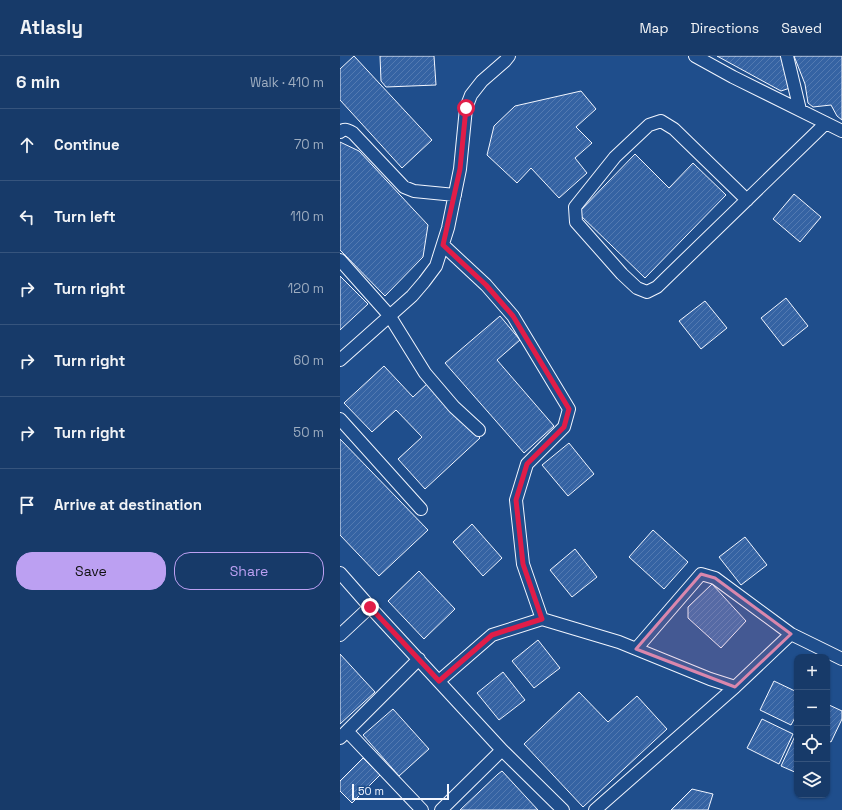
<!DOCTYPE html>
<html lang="en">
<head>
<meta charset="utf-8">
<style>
  :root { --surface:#173a69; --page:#20416f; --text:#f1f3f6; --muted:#9eadc0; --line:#36547d; --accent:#bca0f2 }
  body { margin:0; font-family:"Space Grotesk",sans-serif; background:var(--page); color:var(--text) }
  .controls { position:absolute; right:12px; bottom:12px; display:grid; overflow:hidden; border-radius:8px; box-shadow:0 1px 3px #0004 }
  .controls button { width:36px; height:36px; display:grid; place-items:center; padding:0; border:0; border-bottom:1px solid var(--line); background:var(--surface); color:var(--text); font:20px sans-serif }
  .scale { position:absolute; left:12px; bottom:10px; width:97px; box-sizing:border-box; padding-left:4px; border:2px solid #f2f6ff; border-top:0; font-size:11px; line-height:14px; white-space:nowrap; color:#f2f6ff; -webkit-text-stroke:3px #1f4e8c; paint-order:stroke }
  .stop { position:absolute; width:12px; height:12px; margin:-9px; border:3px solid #e11d48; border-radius:50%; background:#fff }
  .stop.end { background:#e11d48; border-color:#fff; box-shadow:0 1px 4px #0008 }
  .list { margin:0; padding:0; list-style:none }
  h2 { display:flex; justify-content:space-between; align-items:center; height:52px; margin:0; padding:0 16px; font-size:17px }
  h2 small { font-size:13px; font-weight:400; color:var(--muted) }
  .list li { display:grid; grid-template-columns:26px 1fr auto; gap:12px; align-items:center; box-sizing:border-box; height:72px; padding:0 16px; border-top:1px solid var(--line) }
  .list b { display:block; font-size:15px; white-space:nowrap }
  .list em { font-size:13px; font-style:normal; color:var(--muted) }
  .actions { display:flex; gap:8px; padding:12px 16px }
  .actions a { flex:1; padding:9px 0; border:1px solid var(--accent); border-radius:16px; text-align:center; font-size:14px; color:var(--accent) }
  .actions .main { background:var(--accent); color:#111 }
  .icon { flex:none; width:22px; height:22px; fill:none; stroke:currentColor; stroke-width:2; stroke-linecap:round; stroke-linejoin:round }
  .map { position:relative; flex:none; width:502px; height:754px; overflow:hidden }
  header { display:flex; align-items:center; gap:24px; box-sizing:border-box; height:56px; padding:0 20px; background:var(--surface); border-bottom:1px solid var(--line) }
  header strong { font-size:19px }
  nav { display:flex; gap:22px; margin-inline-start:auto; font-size:14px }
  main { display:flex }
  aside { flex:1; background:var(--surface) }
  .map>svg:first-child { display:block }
  .building { fill:url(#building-hatch); stroke:#f2f6ff }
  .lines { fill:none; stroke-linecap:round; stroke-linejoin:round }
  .street-casing { stroke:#f2f6ff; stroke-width:14 }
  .street { stroke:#1f4e8c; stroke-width:12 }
  .route { stroke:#e11d48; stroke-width:5 }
  .marked { fill:#da87ad; fill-opacity:0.2; stroke:#da87ad; stroke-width:3; stroke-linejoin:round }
</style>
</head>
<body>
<header>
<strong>Atlasly</strong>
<nav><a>Map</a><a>Directions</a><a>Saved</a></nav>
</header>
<main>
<aside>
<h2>6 min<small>Walk · 410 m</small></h2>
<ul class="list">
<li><svg class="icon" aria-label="ahead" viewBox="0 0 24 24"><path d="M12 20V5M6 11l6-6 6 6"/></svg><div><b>Continue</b></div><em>70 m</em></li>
<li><svg class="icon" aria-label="left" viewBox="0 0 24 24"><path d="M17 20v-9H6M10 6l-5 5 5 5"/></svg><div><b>Turn left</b></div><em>110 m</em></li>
<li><svg class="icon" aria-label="right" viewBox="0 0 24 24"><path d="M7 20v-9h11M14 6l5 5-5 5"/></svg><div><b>Turn right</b></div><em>120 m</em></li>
<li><svg class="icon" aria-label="right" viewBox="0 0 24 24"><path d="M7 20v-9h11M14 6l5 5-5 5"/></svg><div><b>Turn right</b></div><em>60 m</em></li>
<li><svg class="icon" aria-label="right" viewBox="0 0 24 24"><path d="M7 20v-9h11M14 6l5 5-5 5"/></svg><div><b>Turn right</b></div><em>50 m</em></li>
<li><svg class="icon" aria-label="arrive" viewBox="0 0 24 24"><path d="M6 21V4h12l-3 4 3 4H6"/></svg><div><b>Arrive at destination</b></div></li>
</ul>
<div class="actions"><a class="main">Save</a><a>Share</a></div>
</aside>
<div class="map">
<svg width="502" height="754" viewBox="0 0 502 754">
  <defs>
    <pattern id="building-hatch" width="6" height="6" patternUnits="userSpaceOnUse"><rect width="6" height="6" fill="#3563a3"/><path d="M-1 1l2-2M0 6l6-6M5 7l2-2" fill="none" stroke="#537ab1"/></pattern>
  </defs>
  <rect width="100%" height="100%" fill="#1f4e8c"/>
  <path class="building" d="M 14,0 L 92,84 L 62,112 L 0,44 L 0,13 Z
    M 40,0 L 94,0 L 96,29 L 46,31 L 41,25 Z
    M 377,0 L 443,0 L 450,32 L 441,35 Z
    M 454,0 L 502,0 L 502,64 L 497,60 L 491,49 L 473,51 L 468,47 L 465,28 Z
    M 241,35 L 256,53 L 236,71 L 252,87 L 235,102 L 247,117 L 219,142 L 191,112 L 177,127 L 147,99 L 154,70 L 175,50 Z
    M 0,86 L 19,95 L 88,169 L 83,201 L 45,240 L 0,194 Z
    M 295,98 L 329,132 L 353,107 L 386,139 L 305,222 L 238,157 Z
    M 454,138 L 481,161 L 460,186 L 433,163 Z
    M 0,220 L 28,248 L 0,274 Z
    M 446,242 L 468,270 L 443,290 L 421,262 Z
    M 365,245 L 387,272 L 361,293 L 339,265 Z
    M 160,260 L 180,284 L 157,304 L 214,370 L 184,397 L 105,307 Z
    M 44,310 L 73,341 L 88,327 L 140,382 L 85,433 L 58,403 L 82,381 L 56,354 L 32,376 L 4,347 Z
    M 0,383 L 88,474 L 39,520 L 0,479 Z
    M 229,387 L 254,418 L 228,440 L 202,409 Z
    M 132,468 L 162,502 L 143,520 L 113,486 Z
    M 313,474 L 348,506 L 324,533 L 289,501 Z
    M 405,481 L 427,509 L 401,529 L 379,501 Z
    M 235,493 L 257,521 L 232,541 L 210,514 Z
    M 79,515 L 115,553 L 84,583 L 48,545 Z
    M 372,528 L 406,565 L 381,592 L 348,562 L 348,551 Z
    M 198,584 L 220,612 L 194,632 L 172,605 Z
    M 0,598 L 35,636 L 0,668 Z
    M 163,616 L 185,644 L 159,664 L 137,637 Z
    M 434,625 L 457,636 L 457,658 L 451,669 L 420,654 Z
    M 239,636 L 268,666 L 297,640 L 327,673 L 243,751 L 184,688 Z
    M 487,648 L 502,655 L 502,663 L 491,686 L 487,684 Z
    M 53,653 L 89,693 L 59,720 L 23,679 Z
    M 422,663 L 453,678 L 439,708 L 407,692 Z
    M 455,680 L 457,681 L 457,717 L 441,710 Z
    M 23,702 L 40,719 L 12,747 L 0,735 L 0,725 Z
    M 162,715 L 198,754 L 120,754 L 158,718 Z
    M 352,733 L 373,738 L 368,754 L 331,754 Z"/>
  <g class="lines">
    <g class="street-casing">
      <path id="street" d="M 355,0 L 393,21 L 502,75
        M 447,0 L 460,54
        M 0,76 C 5,72 8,74 13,77 L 64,131 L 74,135 L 115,139
        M 407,144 L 334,73 L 321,65 L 309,69 L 275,101 L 235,151 L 236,166 L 282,218 L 297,232 L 307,236 L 317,231 L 486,67
        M 103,189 L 146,229 L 173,260 L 229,353 L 224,371 L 187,408 L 176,444 L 183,508 L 202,563
        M 0,204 L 49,259 L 85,317 L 114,351 L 139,374
        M 0,304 L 72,240 L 84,226 L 96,210 L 108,172 L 120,113 L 126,52 L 131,39 L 142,25 L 165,5 L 169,0
        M 0,363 L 81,453
        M 0,517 L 30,551 L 162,694 L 223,754
        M 0,579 L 30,551
        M 296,593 L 361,518 L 375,522 L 451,578
        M 99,625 L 152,579 L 202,563 L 279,586 L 370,623 L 395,631 L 451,578 L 502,603
        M 7,675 L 82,754
        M 0,682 L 79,603
        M 101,754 L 162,694
        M 255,754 L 395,631"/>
    </g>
    <use href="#street" class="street"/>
  </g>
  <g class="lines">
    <path class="route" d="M 30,551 L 99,625 L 152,579 L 202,563 L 183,508 L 176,444 L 187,408 L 224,371 L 229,353 L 173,260 L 146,229 L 103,189 L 120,113 L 126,52"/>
  </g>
  <path class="marked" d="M 361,518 L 375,522 L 451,578 L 395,631 L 296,593 Z"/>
</svg>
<div class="controls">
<button>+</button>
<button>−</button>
<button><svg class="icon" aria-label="locate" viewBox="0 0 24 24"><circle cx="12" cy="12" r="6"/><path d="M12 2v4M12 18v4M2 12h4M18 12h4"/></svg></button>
<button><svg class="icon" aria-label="layers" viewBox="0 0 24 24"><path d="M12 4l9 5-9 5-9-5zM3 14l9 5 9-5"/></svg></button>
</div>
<div class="scale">50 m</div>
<div class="stop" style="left:126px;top:52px"></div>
<div class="stop end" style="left:30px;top:551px"></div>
</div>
</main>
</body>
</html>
